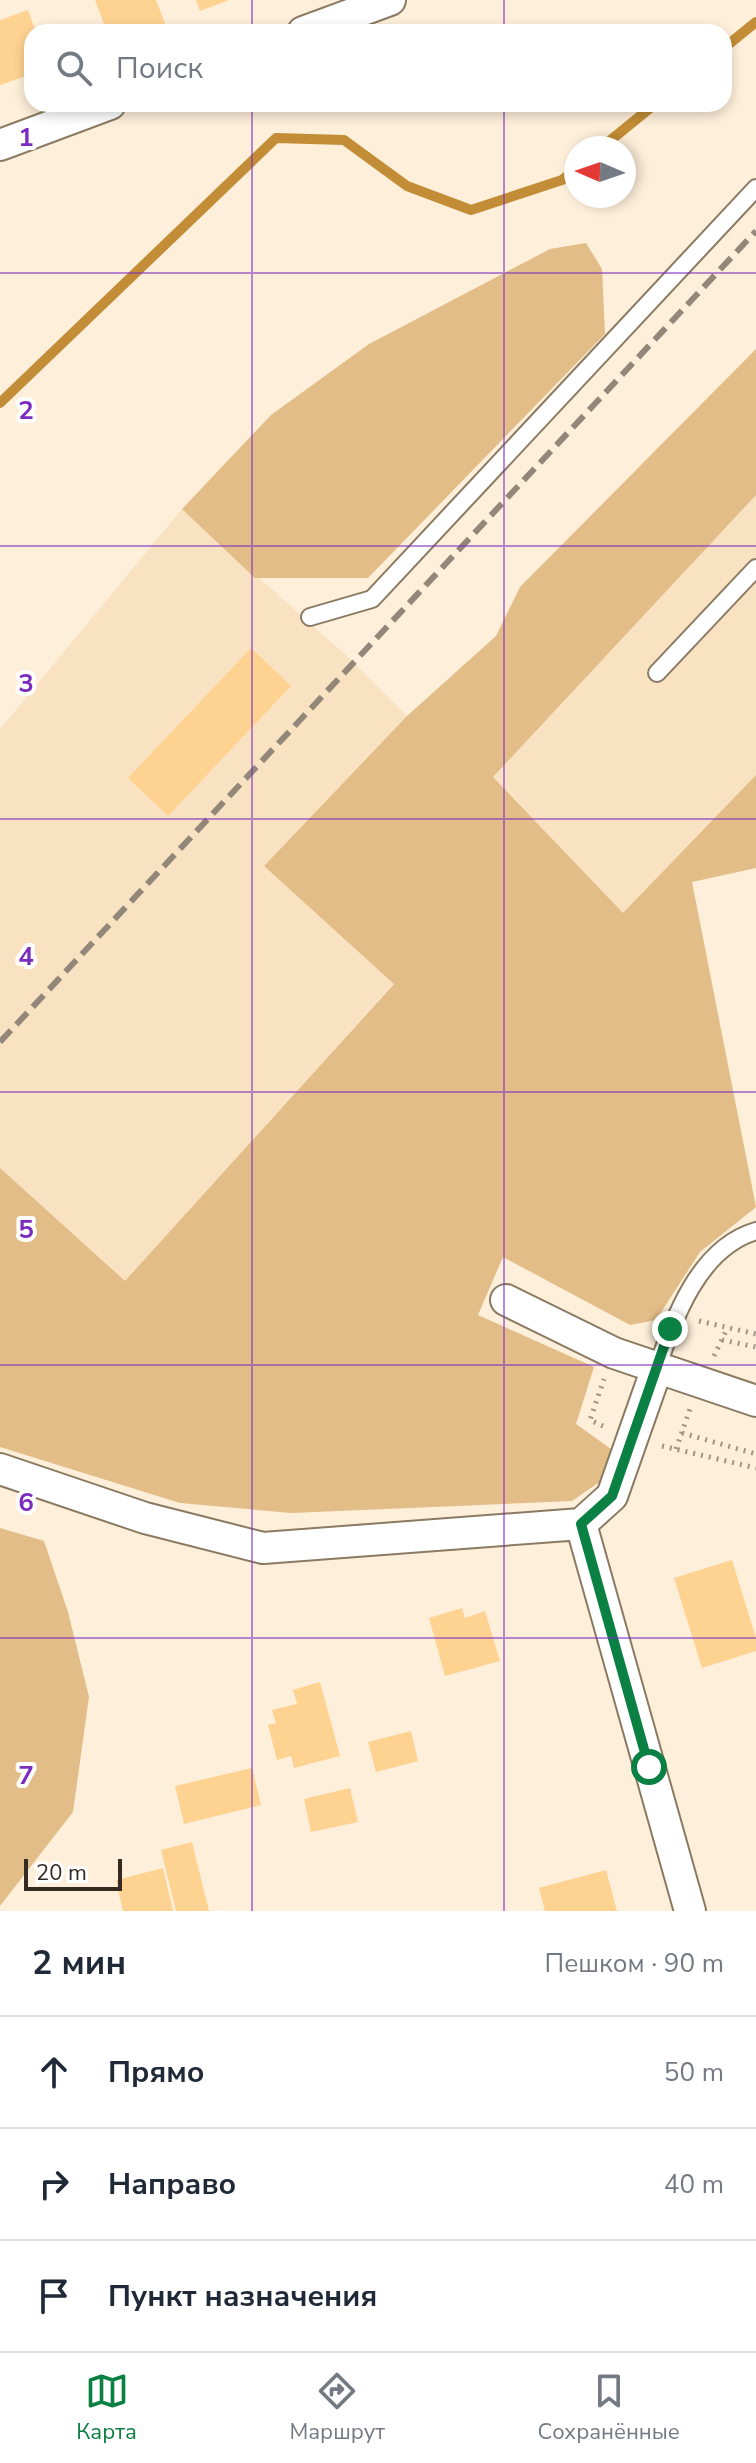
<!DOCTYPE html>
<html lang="ru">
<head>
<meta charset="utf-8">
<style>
  :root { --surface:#fff; --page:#f6f6f7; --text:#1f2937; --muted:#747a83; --line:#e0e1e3; --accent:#0b8043 }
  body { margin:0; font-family:"Nunito Sans",sans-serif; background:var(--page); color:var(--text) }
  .compass { position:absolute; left:564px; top:136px; width:72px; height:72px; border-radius:50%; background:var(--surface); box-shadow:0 4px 12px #0003; rotate:272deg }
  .scale { position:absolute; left:24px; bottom:20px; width:98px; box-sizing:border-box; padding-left:8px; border:4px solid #342c22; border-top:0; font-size:22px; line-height:28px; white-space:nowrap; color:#342c22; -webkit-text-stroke:6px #fff; paint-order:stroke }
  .stop { position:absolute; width:24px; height:24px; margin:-18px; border:6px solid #0b8043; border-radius:50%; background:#fff }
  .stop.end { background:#0b8043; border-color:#fff; box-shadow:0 2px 8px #0008 }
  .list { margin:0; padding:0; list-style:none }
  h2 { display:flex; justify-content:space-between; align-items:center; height:104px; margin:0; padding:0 32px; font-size:34px }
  h2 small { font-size:26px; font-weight:400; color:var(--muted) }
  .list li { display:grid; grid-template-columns:52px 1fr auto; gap:24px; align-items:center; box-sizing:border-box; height:112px; padding:0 32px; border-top:2px solid var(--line) }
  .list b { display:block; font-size:30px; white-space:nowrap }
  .list em { font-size:26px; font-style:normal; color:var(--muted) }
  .icon { flex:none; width:44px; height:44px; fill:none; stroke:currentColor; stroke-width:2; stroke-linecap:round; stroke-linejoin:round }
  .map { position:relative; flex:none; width:756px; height:1911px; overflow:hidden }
  .search { position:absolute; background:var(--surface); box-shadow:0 4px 12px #0003; left:24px; right:24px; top:24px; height:88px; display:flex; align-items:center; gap:20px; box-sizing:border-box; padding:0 28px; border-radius:24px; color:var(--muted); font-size:30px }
  .sheet { height:440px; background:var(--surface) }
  nav { display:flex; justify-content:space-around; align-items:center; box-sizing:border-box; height:112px; border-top:2px solid var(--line); background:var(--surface); font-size:22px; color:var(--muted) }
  nav a { display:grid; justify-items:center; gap:4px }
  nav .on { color:var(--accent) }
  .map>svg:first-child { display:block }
  .built { fill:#f9e2c1 }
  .green { fill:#e2bd87 }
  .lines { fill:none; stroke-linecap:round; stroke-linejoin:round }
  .stream { stroke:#c28d36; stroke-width:10 }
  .building { fill:#fed291 }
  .lane-casing { stroke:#8b7a62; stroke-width:20 }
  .street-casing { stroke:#8b7a62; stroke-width:34 }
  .path { stroke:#a09485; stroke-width:5; stroke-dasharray:2 6; stroke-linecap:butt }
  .lane { stroke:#fff; stroke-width:16 }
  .street { stroke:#fff; stroke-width:30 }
  .rail { stroke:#928778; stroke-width:6; stroke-dasharray:16 8; stroke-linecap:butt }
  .route { stroke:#0b8043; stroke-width:10 }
  .grid { fill:none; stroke:#7b2cbf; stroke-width:2; stroke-opacity:0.55 }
  .grid-label { font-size:26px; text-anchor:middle; font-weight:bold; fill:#7b2cbf; stroke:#fff; stroke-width:8; stroke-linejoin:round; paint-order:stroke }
</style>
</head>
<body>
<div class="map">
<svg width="756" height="1911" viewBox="0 0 756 1911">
  <rect width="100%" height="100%" fill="#feefda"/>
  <path class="built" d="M 756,495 L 756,775 L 623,914 L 493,777 Z
    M 182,509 L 347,656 L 407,716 L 264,866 L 394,983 L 125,1282 L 0,1168 L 0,729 Z"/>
  <path class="green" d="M 586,243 L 602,269 L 605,334 L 368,578 L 255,578 L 182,509 L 271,415 L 369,344 L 550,249 Z
    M 756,349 L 756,495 L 493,777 L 623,913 L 756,775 L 756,868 L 692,882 L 756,1207 L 700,1252 L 656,1320 L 630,1325 L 503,1257 L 478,1315 L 594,1367 L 576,1424 L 611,1449 L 601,1481 L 572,1501 L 291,1513 L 180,1503 L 0,1447 L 0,1168 L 125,1281 L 394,984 L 264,866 L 407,716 L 496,636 L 520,587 Z
    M 0,1528 L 44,1541 L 68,1612 L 89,1697 L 73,1812 L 0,1906 Z"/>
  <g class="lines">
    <path class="stream" d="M 724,48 L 756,22
      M 601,148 L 655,104
      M 0,403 L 276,138 L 344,140 L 407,186 L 471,210 L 562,180 L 576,169"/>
  </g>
  <path class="building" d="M 95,0 L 156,0 L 166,26 L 150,32 L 107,32 Z
    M 196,0 L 229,0 L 200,11 Z
    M 28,10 L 36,32 L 32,32 L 32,74 L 0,85 L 0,20 Z
    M 251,648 L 291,686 L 168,816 L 128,778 Z
    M 732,1560 L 756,1638 L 756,1651 L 702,1668 L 674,1578 Z
    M 462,1608 L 465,1618 L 485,1611 L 500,1661 L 445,1676 L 429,1618 Z
    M 320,1682 L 340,1756 L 294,1768 L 291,1756 L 277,1760 L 268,1725 L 276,1723 L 272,1710 L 297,1704 L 293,1690 Z
    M 411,1731 L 418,1761 L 376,1772 L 368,1742 Z
    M 252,1768 L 261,1805 L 184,1824 L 175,1786 Z
    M 350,1788 L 358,1822 L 311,1832 L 304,1799 Z
    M 192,1842 L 209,1911 L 176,1911 L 161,1850 Z
    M 163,1868 L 173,1911 L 123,1911 L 116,1880 Z
    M 606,1870 L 617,1911 L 545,1911 L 539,1888 Z"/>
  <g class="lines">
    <g class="lane-casing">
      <path id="lane" d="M 310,617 L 372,599 L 756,188
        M 657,673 L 756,568
        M 657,1368 C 675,1316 699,1248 756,1231"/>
    </g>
    <g class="street-casing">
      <path id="street" d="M 303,32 L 390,0
        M 0,145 L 110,104
        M 506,1300 L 614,1353 L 756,1401
        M 0,1469 L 145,1518 L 263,1548 L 581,1524 L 612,1496 L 657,1368
        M 581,1524 L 690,1911"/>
    </g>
    <path class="path" d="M 699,1321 L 756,1334
      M 722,1340 L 756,1347
      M 714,1356 L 728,1327
      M 603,1426 L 590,1420 L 604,1379
      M 682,1433 L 756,1454
      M 662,1446 L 756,1468
      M 676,1449 L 690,1409"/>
    <use href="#lane" class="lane"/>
    <use href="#street" class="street"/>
    <path class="rail" d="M 0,1042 L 756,231"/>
  </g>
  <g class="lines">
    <path class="route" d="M 649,1767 L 581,1524 L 612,1496 L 670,1329"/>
  </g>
  <path class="grid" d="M 252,0 L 252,32M 504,0 L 504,32M 252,104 L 252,1911M 504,104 L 504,1911M 0,273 L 756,273M 0,546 L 756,546M 0,819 L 756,819M 0,1092 L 756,1092M 0,1365 L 756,1365M 0,1638 L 756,1638"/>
  <g class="grid-label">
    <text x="26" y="146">1</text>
    <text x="26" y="419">2</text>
    <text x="26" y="692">3</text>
    <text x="26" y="965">4</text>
    <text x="26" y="1238">5</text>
    <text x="26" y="1511">6</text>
    <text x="26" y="1784">7</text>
  </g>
</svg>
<svg class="compass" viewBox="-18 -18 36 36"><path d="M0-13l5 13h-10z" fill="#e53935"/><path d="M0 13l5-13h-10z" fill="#747a83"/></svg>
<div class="scale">20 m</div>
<div class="stop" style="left:649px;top:1767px"></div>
<div class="stop end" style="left:670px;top:1329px"></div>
<div class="search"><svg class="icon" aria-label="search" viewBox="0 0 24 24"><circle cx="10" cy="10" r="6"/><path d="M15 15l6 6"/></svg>Поиск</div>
</div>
<section class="sheet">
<h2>2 мин<small>Пешком · 90 m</small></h2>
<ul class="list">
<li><svg class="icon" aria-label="ahead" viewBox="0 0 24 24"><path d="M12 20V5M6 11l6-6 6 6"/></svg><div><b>Прямо</b></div><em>50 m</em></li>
<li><svg class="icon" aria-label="right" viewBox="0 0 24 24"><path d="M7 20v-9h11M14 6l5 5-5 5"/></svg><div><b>Направо</b></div><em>40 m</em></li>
<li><svg class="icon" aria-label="arrive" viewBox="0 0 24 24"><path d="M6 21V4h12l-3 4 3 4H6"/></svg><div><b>Пункт назначения</b></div></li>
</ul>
</section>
<nav>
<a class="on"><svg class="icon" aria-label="map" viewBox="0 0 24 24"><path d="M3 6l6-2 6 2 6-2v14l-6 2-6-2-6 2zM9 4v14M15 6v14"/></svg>Карта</a>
<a><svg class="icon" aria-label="directions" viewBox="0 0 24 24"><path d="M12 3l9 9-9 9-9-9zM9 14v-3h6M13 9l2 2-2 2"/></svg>Маршрут</a>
<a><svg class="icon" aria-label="saved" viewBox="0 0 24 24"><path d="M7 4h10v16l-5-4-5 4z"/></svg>Сохранённые</a>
</nav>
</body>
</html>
